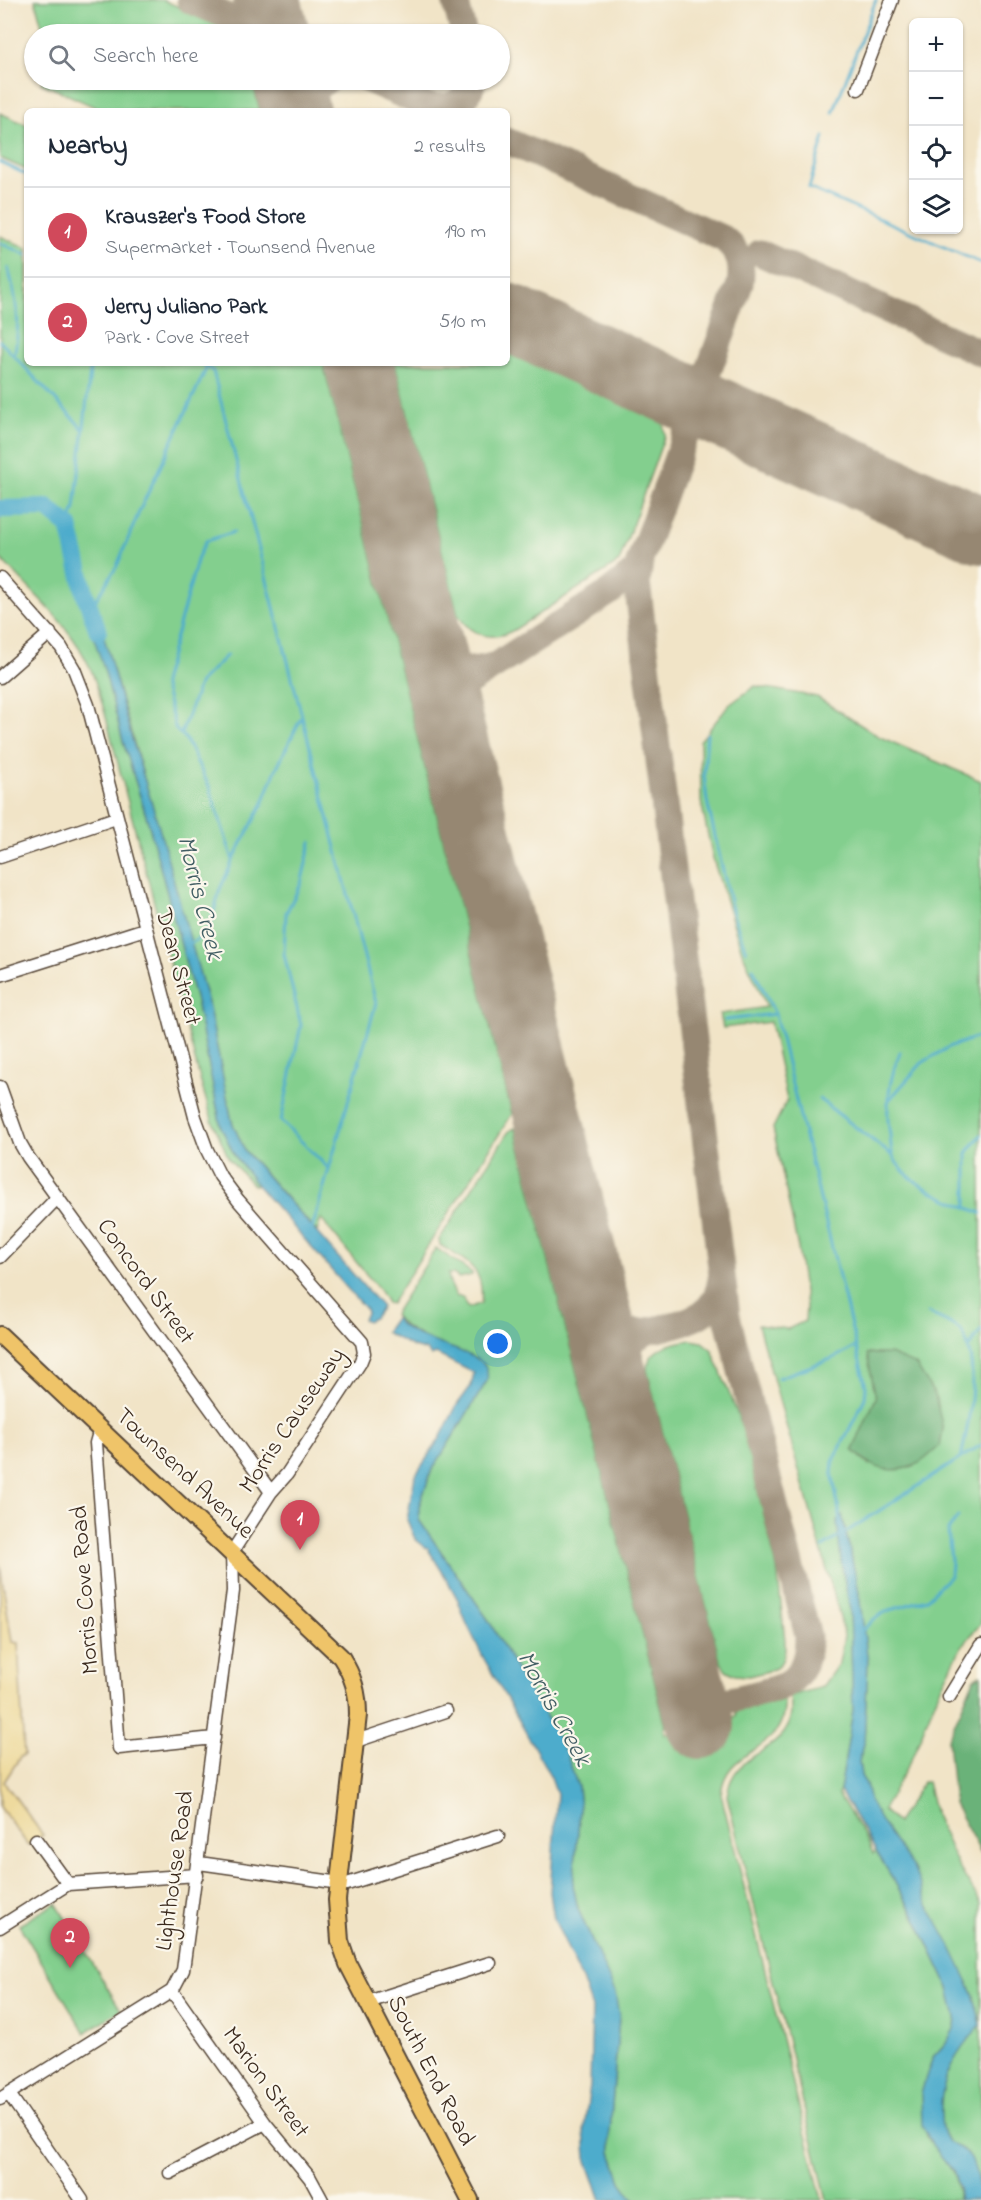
<!DOCTYPE html>
<html lang="en">
<head>
<meta charset="utf-8">
<style>
  :root { --surface:#fff; --page:#f6f6f7; --text:#1f2937; --muted:#747a83; --line:#e0e1e3; --accent:#d1495b }
  body { margin:0; font-family:"Indie Flower",sans-serif; background:var(--page); color:var(--text) }
  .controls { position:absolute; right:18px; top:18px; display:grid; overflow:hidden; border-radius:9px; box-shadow:0 2px 4px #0004 }
  .controls button { width:54px; height:54px; display:grid; place-items:center; padding:0; border:0; border-bottom:2px solid var(--line); background:var(--surface); color:var(--text); font:30px sans-serif }
  .you { position:absolute; left:498px; top:1344px; width:21px; height:21px; margin:-15px; border:4px solid #fff; border-radius:50%; background:#1a73e8; box-shadow:0 0 0 9px #1a73e833 }
  .badge { display:grid; place-items:center; width:39px; height:39px; border-radius:50%; background:var(--accent); color:#fff; font-size:20px; font-weight:700 }
  .pin { position:absolute; translate:-50% -50px; filter:drop-shadow(0 2px 3px #0008) }
  .pin::after { content:''; position:absolute; top:32px; width:21px; height:18px; background:inherit; clip-path:polygon(0 0,100% 0,50% 100%) }
  .list { margin:0; padding:0; list-style:none }
  h2 { display:flex; justify-content:space-between; align-items:center; height:78px; margin:0; padding:0 24px; font-size:26px }
  h2 small { font-size:20px; font-weight:400; color:var(--muted) }
  .list li { display:grid; grid-template-columns:39px 1fr auto; gap:18px; align-items:center; box-sizing:border-box; height:90px; padding:0 24px; border-top:2px solid var(--line) }
  .list b { display:block; font-size:22px; white-space:nowrap }
  .list p { margin:0; font-size:20px; white-space:nowrap; color:var(--muted) }
  .list em { font-size:20px; font-style:normal; color:var(--muted) }
  .icon { flex:none; width:33px; height:33px; fill:none; stroke:currentColor; stroke-width:2; stroke-linecap:round; stroke-linejoin:round }
  .map { position:relative; flex:none; width:981px; height:2200px; overflow:hidden }
  .search { position:absolute; background:var(--surface); box-shadow:0 2px 4px #0004; left:24px; top:24px; width:486px; height:66px; display:flex; align-items:center; gap:15px; box-sizing:border-box; padding:0 21px; border-radius:33px; color:var(--muted); font-size:22px }
  .panel { position:absolute; background:var(--surface); box-shadow:0 2px 4px #0004; left:24px; top:108px; width:486px; height:258px; border-radius:9px }
  .map>svg:first-child { display:block }
  .green { fill:#83cf8e; stroke:#5f7c56; stroke-width:1.5; fill-rule:evenodd }
  .forest { fill:#6ab279; stroke:#526e4c; stroke-width:1.5 }
  .sand { fill:#eeda9e; stroke:#94825e; stroke-width:1.5 }
  .water { fill:#4daccc; stroke:#446b75; stroke-width:1.5 }
  .lines { fill:none; stroke-linecap:round; stroke-linejoin:round }
  .stream { stroke:#4daccc; stroke-width:3 }
  .river { stroke:#4daccc; stroke-width:18 }
  .taxiway { stroke:#968772; stroke-width:27 }
  .runway { stroke:#968772; stroke-width:68 }
  .minor-casing { stroke:#564637; stroke-width:15 }
  .major-casing { stroke:#564637; stroke-width:20 }
  .minor { stroke:#fff; stroke-width:12 }
  .major { stroke:#efc469; stroke-width:16 }
  .labels { text-anchor:middle; dominant-baseline:central; stroke-width:4.5; stroke-linejoin:round; paint-order:stroke }
  .street-label { font-size:24px; fill:#3b2a1e; stroke:#fbf7ec }
  .water-label { font-size:26px; font-style:italic; fill:#425e64; stroke:#fbf7ec }
</style>
</head>
<body>
<div class="map">
<svg width="981" height="2200" viewBox="0 0 981 2200">
  <rect width="100%" height="100%" fill="#fbf7ec"/>
  <filter id="ink" filterUnits="userSpaceOnUse"><feTurbulence type="fractalNoise" baseFrequency=".0167" numOctaves="2"/><feDisplacementMap in="SourceGraphic" scale="12" xChannelSelector="R" yChannelSelector="G"/><feConvolveMatrix kernelMatrix="1 2 1 2 8 2 1 2 1" color-interpolation-filters="sRGB"/></filter>
  <filter id="wash" filterUnits="userSpaceOnUse"><feTurbulence type="fractalNoise" baseFrequency=".008" numOctaves="4" result="noise"/><feDisplacementMap in="SourceGraphic" scale="24" xChannelSelector="R" yChannelSelector="G"/><feGaussianBlur stdDeviation="1.35" result="paint"/><feColorMatrix in="noise" values="0 0 0 0 0 0 0 0 0 0 0 0 0 0 0 0 0 1.4 0 .05"/><feComposite in="paint" operator="in"/></filter>
  <g filter="url(#wash)">
    <rect width="100%" height="100%" fill="#f1e4c7"/>
    <path class="green" d="M 35,0 L 163,0 L 218,24 L 234,34 L 44,34 Z
      M 43,80 L 252,80 L 260,111 L 104,111 L 41,83 Z
      M 0,113 L 27,125 L 27,170 L 0,158 Z
      M 0,236 L 27,248 L 27,363 L 323,363 L 512,1114 L 391,1304 L 387,1303 L 380,1291 L 321,1219 L 317,1232 L 245,1151 L 232,1122 L 208,1003 L 113,669 L 105,672 L 123,741 L 149,825 L 197,1005 L 221,1127 L 235,1156 L 257,1185 L 253,1185 L 229,1159 L 212,1120 L 201,1083 L 103,706 C 99,694 96,682 91,670 C 72,626 33,593 0,558 Z
      M 507,341 L 652,406 L 662,417 L 665,435 L 619,562 L 514,630 C 492,642 471,636 458,615 L 395,363 L 507,363 Z
      M 755,686 L 817,697 L 878,736 L 981,781 L 981,1623 L 961,1648 L 939,1691 L 911,1760 L 883,1810 L 897,1823 L 923,1782 L 927,1782 L 935,1815 L 958,1866 L 981,1903 L 981,2025 L 973,1993 L 927,1903 L 914,1869 L 882,1824 L 870,1802 L 866,1784 L 861,1776 L 859,1761 L 864,1744 L 868,1662 L 858,1587 L 842,1515 L 841,1561 L 850,1610 L 853,1710 L 840,1791 L 838,1794 L 869,1843 L 873,1854 L 876,1850 L 914,1915 L 949,1988 L 956,2017 L 955,2027 L 947,2042 L 933,2057 L 927,2137 C 942,2160 959,2169 958,2200 L 827,2200 L 727,1796 C 733,1741 801,1759 790,1696 L 822,1687 L 839,1663 L 844,1636 L 839,1613 L 758,1325 L 788,1329 L 805,1321 L 806,1306 L 798,1248 L 773,1128 L 787,1100 L 770,1022 L 723,1028 L 720,1014 L 767,1007 L 742,952 L 713,859 L 701,802 L 700,741 L 729,705 ZM 876,1398 L 869,1465 L 853,1450 Z
      M 515,1128 L 666,1727 L 664,1728 L 665,1734 L 736,1716 L 736,1710 L 784,1699 C 788,1756 725,1743 721,1794 L 822,2200 L 634,2200 L 621,2182 L 611,2152 L 610,2132 L 619,2017 L 598,1954 L 578,1909 L 573,1885 L 580,1810 L 578,1787 L 567,1755 L 549,1721 L 521,1678 L 489,1621 L 419,1520 L 419,1506 L 431,1472 L 487,1381 L 475,1358 C 456,1350 402,1333 394,1314 L 436,1248 L 472,1273 L 472,1275 L 459,1278 L 453,1274 L 448,1274 L 450,1283 L 456,1296 L 463,1298 L 466,1306 L 469,1308 L 481,1303 C 485,1268 467,1262 440,1245 L 439,1240 L 509,1131 Z
      M 691,1340 L 702,1342 L 712,1350 L 741,1423 L 777,1568 L 785,1640 L 785,1650 L 782,1661 L 776,1668 L 765,1672 L 749,1676 L 735,1675 L 726,1670 L 720,1661 L 647,1370 C 648,1347 673,1343 691,1340 Z
      M 56,1903 L 121,2010 L 85,2033 L 19,1925 Z
      M 981,2025 L 981,2184 C 975,2176 974,2163 968,2154 C 963,2147 951,2147 946,2138 C 927,2107 954,2045 981,2025 Z"/>
    <path class="forest" d="M 867,1354 L 890,1354 L 916,1365 L 935,1395 L 943,1429 L 940,1446 C 932,1452 923,1463 913,1466 C 887,1475 872,1468 853,1450 L 876,1398 Z
      M 981,1675 L 981,1853 L 954,1804 L 948,1739 L 974,1679 Z"/>
    <path class="sand" d="M 0,1565 L 12,1642 L 18,1643 L 24,1755 L 20,1757 L 4,1782 L 43,1835 L 28,1845 L 0,1807 Z"/>
    <path class="water" d="M 91,608 L 97,611 L 132,739 L 157,820 L 208,1003 L 232,1122 L 245,1151 L 382,1307 L 374,1318 L 367,1321 L 363,1319 L 367,1311 L 257,1185 L 235,1156 L 221,1127 L 197,1005 L 149,825 L 123,741 L 105,672 L 86,614 Z
      M 395,1318 C 406,1335 443,1344 462,1352 C 469,1355 477,1358 483,1363 C 488,1368 488,1374 487,1381 L 431,1472 L 419,1506 L 419,1520 L 489,1621 L 521,1678 L 549,1721 L 567,1755 L 578,1787 L 580,1810 L 573,1885 L 578,1909 L 615,1992 L 619,2017 L 610,2132 L 611,2152 L 621,2182 L 634,2200 L 601,2200 L 586,2158 L 584,2129 L 590,2086 L 592,2008 L 583,1982 L 554,1919 L 550,1892 L 557,1794 L 551,1777 L 483,1657 L 466,1622 L 458,1600 L 443,1573 L 428,1549 L 415,1539 L 407,1520 L 415,1476 L 440,1438 L 457,1405 L 471,1386 L 474,1373 L 436,1354 L 431,1356 L 428,1351 L 413,1347 L 385,1332 Z
      M 842,1515 L 858,1587 L 868,1662 L 864,1744 L 859,1761 L 861,1776 L 866,1784 L 870,1802 L 882,1823 L 914,1869 L 927,1903 L 949,1943 L 973,1993 L 981,2025 C 957,2049 939,2078 941,2114 C 941,2121 942,2131 945,2137 C 950,2147 961,2146 967,2153 C 975,2161 981,2192 979,2200 L 958,2200 L 959,2188 L 953,2171 L 933,2146 L 922,2125 L 921,2094 L 926,2077 L 933,2057 L 947,2042 L 955,2027 L 956,2017 L 949,1988 L 914,1914 L 840,1791 L 853,1710 L 850,1610 L 841,1561 L 837,1522 Z"/>
    <g class="lines">
      <path class="stream" d="M 833,113 L 876,0
        M 824,137 L 809,188 L 981,263
        M 0,162 L 27,175
        M 0,243 L 27,255
        M 8,268 C 17,300 21,323 14,356
        M 0,341 L 83,429
        M 202,363 L 213,371 L 376,1003 L 312,1229
        M 69,526 L 75,508 L 91,363
        M 91,608 L 117,566 L 139,512 L 207,367
        M 181,734 L 200,682 L 227,655
        M 707,734 L 704,775 L 707,801 L 733,914 L 746,951
        M 311,842 L 301,884 L 286,913 L 284,954 L 301,1025 L 281,1121 L 329,1169
        M 233,860 L 209,786 L 185,738 L 176,730 L 163,683 L 198,557 L 206,541 L 234,532
        M 190,944 L 199,938 L 210,926 L 220,889 L 233,860 L 263,803 L 277,767 L 301,718
        M 753,968 L 775,1014 L 866,1387 L 865,1398 L 833,1462 L 832,1473 L 841,1521
        M 725,1020 L 775,1014
        M 900,1052 C 890,1077 885,1101 889,1129 C 891,1137 890,1148 893,1156 C 906,1185 953,1202 981,1213
        M 819,1099 L 893,1156
        M 889,1100 L 922,1063 L 949,1047 L 981,1036
        M 967,1207 L 967,1153 L 981,1135
        M 928,1313 C 937,1318 953,1323 961,1331 C 981,1362 969,1423 961,1458
        M 970,1346 L 981,1330
        M 778,1378 L 831,1359 L 856,1347
        M 823,1547 L 981,1445
        M 863,1630 L 874,1619 L 887,1611 L 927,1599 L 950,1576 L 951,1561 L 948,1530 L 958,1517"/>
      <path class="river" d="M 0,509 L 47,508 L 69,526 L 85,594 L 98,631"/>
      <path class="taxiway" d="M 190,0 L 268,34
        M 455,0 L 464,34
        M 368,80 L 439,111
        M 428,106 C 449,110 469,102 473,80
        M 302,111 L 313,90 L 327,80
        M 760,253 L 981,353
        M 640,563 L 637,582 L 727,1316 L 808,1636 C 808,1653 805,1670 790,1682 C 775,1693 717,1702 696,1707
        M 429,642 C 447,664 463,676 492,666
        M 450,726 L 455,698 L 468,683 L 610,592 L 636,571 L 740,284 C 743,265 740,252 724,239 L 507,141
        M 595,1307 C 604,1315 613,1325 625,1329 C 636,1334 650,1331 662,1328 C 693,1320 716,1315 721,1279
        M 614,1383 C 618,1356 624,1342 649,1331"/>
      <path class="runway" d="M 267,0 L 276,34
        M 287,80 L 296,111
        M 507,317 L 981,530
        M 359,363 L 701,1725"/>
    </g>
  </g>
  <g filter="url(#ink)">
    <g class="lines">
      <g class="minor-casing">
        <path id="minor" d="M 858,89 L 892,0
          M 0,578 L 61,647 L 74,669 L 88,705 L 195,1117 L 207,1150 L 220,1176 L 238,1200 L 362,1342 L 364,1353 L 360,1363 L 287,1474 L 271,1492 L 232,1552 L 233,1591 L 183,1970 L 172,1991 L 0,2099
          M 0,677 L 50,633
          M 0,857 L 116,818
          M 0,975 L 145,929
          M 0,1087 L 20,1143 L 28,1157 L 271,1492
          M 0,1257 L 58,1197
          M 100,1429 L 96,1443 L 119,1748 L 214,1738
          M 949,1697 L 981,1645
          M 356,1741 L 446,1711
          M 36,1840 L 68,1884
          M 199,1863 L 347,1884 L 498,1836
          M 0,1927 L 68,1884 L 197,1875
          M 172,1991 L 265,2123 L 310,2178 L 322,2200
          M 368,2002 L 490,1963
          M 9,2094 L 82,2200
          M 170,2173 L 265,2123"/>
      </g>
      <g class="major-casing">
        <path id="major" d="M 0,1335 L 341,1657 C 353,1676 358,1692 358,1715 L 337,1900 L 340,1941 L 348,1964 L 470,2200"/>
      </g>
      <use href="#minor" class="minor"/>
      <use href="#major" class="major"/>
    </g>
  </g>
  <g class="labels">
    <g class="street-label">
      <text transform="translate(177 967) rotate(75)">Dean Street</text>
      <text transform="translate(145 1282) rotate(54)">Concord Street</text>
      <text transform="translate(293 1421) rotate(-56)">Morris Causeway</text>
      <text transform="translate(184 1474) rotate(43)">Townsend Avenue</text>
      <text transform="translate(86 1590) rotate(-94)">Morris Cove Road</text>
      <text transform="translate(176 1871) rotate(-82)">Lighthouse Road</text>
      <text transform="translate(430 2071) rotate(63)">South End Road</text>
      <text transform="translate(265 2083) rotate(54)">Marion Street</text>
    </g>
    <g class="water-label">
      <text transform="translate(199 898) rotate(76)">Morris Creek</text>
      <text transform="translate(553 1709) rotate(61)">Morris Creek</text>
    </g>
  </g>
</svg>
<div class="controls">
<button>+</button>
<button>−</button>
<button><svg class="icon" aria-label="locate" viewBox="0 0 24 24"><circle cx="12" cy="12" r="6"/><path d="M12 2v4M12 18v4M2 12h4M18 12h4"/></svg></button>
<button><svg class="icon" aria-label="layers" viewBox="0 0 24 24"><path d="M12 4l9 5-9 5-9-5zM3 14l9 5 9-5"/></svg></button>
</div>
<div class="you"></div>
<div class="pin badge" style="left:300px;top:1550px">1</div>
<div class="pin badge" style="left:70px;top:1968px">2</div>
<div class="search"><svg class="icon" aria-label="search" viewBox="0 0 24 24"><circle cx="10" cy="10" r="6"/><path d="M15 15l6 6"/></svg>Search here</div>
<section class="panel">
<h2>Nearby<small>2 results</small></h2>
<ul class="list">
<li><span class="badge">1</span><div><b>Krauszer's Food Store</b><p>Supermarket · Townsend Avenue</p></div><em>190 m</em></li>
<li><span class="badge">2</span><div><b>Jerry Juliano Park</b><p>Park · Cove Street</p></div><em>510 m</em></li>
</ul>
</section>
</div>
</body>
</html>
